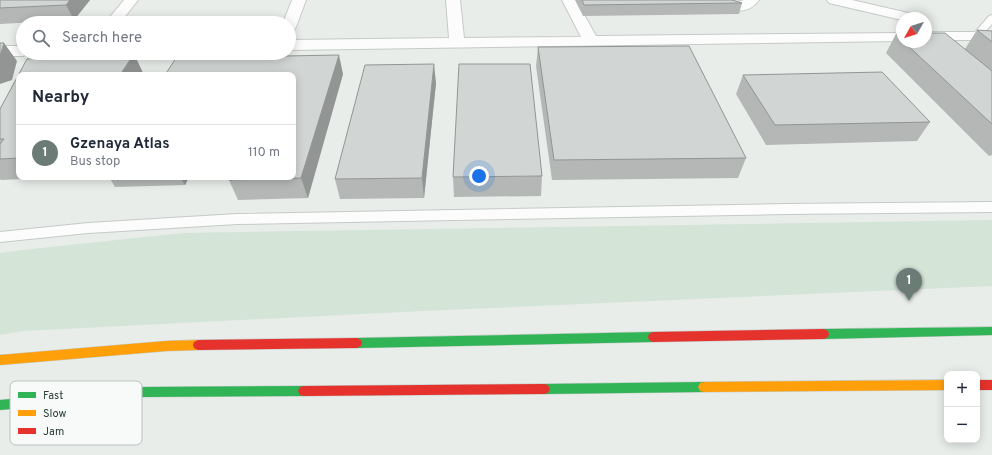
<!DOCTYPE html>
<html lang="en">
<head>
<meta charset="utf-8">
<style>
  :root { --surface:#fff; --page:#f2f2f3; --text:#1f2937; --muted:#747a83; --line:#e0e1e3; --accent:#6b7b75 }
  body { margin:0; font-family:Overpass,sans-serif; background:var(--page); color:var(--text) }
  .controls { position:absolute; right:12px; bottom:12px; display:grid; overflow:hidden; border-radius:8px; box-shadow:0 2px 10px #0003 }
  .controls button { width:36px; height:36px; display:grid; place-items:center; padding:0; border:0; border-bottom:1px solid var(--line); background:var(--surface); color:var(--text); font:20px sans-serif }
  .compass { position:absolute; left:896px; top:12px; width:36px; height:36px; border-radius:50%; background:var(--surface); box-shadow:0 2px 10px #0003; rotate:231deg }
  .you { position:absolute; left:479px; top:176px; width:14px; height:14px; margin:-10px; border:3px solid #fff; border-radius:50%; background:#1a73e8; box-shadow:0 0 0 6px #1a73e833 }
  .badge { display:grid; place-items:center; width:26px; height:26px; border-radius:50%; background:var(--accent); color:#fff; font-size:13px; font-weight:700 }
  .pin { position:absolute; translate:-50% -33px; filter:drop-shadow(0 1px 2px #0008) }
  .pin::after { content:''; position:absolute; top:21px; width:14px; height:12px; background:inherit; clip-path:polygon(0 0,100% 0,50% 100%) }
  .list { margin:0; padding:0; list-style:none }
  h2 { display:flex; justify-content:space-between; align-items:center; height:52px; margin:0; padding:0 16px; font-size:17px }
  h2 small { font-size:13px; font-weight:400; color:var(--muted) }
  .list li { display:grid; grid-template-columns:26px 1fr auto; gap:12px; align-items:center; box-sizing:border-box; height:56px; padding:0 16px; border-top:1px solid var(--line) }
  .list b { display:block; font-size:15px; white-space:nowrap }
  .list p { margin:0; font-size:13px; white-space:nowrap; color:var(--muted) }
  .list em { font-size:13px; font-style:normal; color:var(--muted) }
  .icon { flex:none; width:22px; height:22px; fill:none; stroke:currentColor; stroke-width:2; stroke-linecap:round; stroke-linejoin:round }
  .map { position:relative; flex:none; width:992px; height:455px; overflow:hidden }
  .search { position:absolute; background:var(--surface); box-shadow:0 2px 10px #0003; left:16px; top:16px; width:280px; height:44px; display:flex; align-items:center; gap:10px; box-sizing:border-box; padding:0 14px; border-radius:22px; color:var(--muted); font-size:15px }
  .panel { position:absolute; background:var(--surface); box-shadow:0 2px 10px #0003; left:16px; top:72px; width:280px; height:108px; border-radius:8px }
  .map>svg:first-child { display:block }
  .green { fill:#d4e4d7 }
  .lines { fill:none; stroke-linecap:round; stroke-linejoin:round }
  .lane-casing { stroke:#c5cac7; stroke-width:2 }
  .street-casing { stroke:#c5cac7; stroke-width:2 }
  .fast-casing { stroke:#c4cbc8; stroke-width:1 }
  .slow-casing { stroke:#c4cbc8; stroke-width:1 }
  .jam-casing { stroke:#c4cbc8; stroke-width:1 }
  .lane { fill:#fcfcfc; fill-rule:evenodd }
  .street { fill:#fcfcfc; fill-rule:evenodd }
  .fast { fill:#30b455; fill-rule:evenodd }
  .slow { fill:#ff9f0a; fill-rule:evenodd }
  .jam { fill:#e5322d; fill-rule:evenodd }
  .wall { fill:#b4b7b5 }
  .shaded-wall { fill:#929594 }
  .building { fill:#d1d5d3; stroke:#929594 }
  .key { fill:#f7faf9; stroke:#b9c2be; stroke-width:1 }
  .key-label { font-size:11px; fill:#273e36 }
</style>
</head>
<body>
<div class="map">
<svg width="992" height="455" viewBox="0 0 992 455">
  <rect width="100%" height="100%" fill="#e8edea"/>
  <path class="green" d="M 992,220 L 992,286 L 422,311 L 23,331 L 0,335 L 0,253 L 22,250 L 183,233 Z"/>
  <g class="lines">
    <g class="lane-casing">
      <path id="lane" d="M 992,15 L 992,24 L 982,35 L 976,35 L 974,33 L 976,31 L 989,16 Z
        M 992,202 L 992,212 L 785,214 L 237,224 L 88,233 L 0,242 L 0,232 L 88,223 L 237,214 L 785,204 Z"/>
    </g>
    <g class="street-casing">
      <path id="street" d="M 124,0 L 138,0 L 120,23 L 105,23 Z
        M 292,0 L 306,0 L 296,27 L 294,30 L 289,31 L 289,23 L 283,23 Z
        M 446,0 L 460,0 L 464,38 L 581,37 L 562,0 L 576,0 L 596,36 L 902,33 L 902,41 L 289,50 L 289,40 L 449,38 Z
        M 702,0 L 724,0 L 737,2 L 744,0 L 759,0 C 746,19 721,8 704,3 Z
        M 827,0 L 852,0 L 917,15 L 919,18 L 902,18 L 902,20 L 829,3 Z
        M 926,32 L 992,32 L 992,40 L 926,40 Z
        M 0,46 L 23,46 L 23,53 L 29,53 L 23,56 L 0,56 Z"/>
    </g>
    <g class="fast-casing">
      <path id="fast" d="M 992,327 L 992,335 L 824,339 L 820,337 L 819,334 L 820,331 L 824,329 Z
        M 653,332 L 657,334 L 658,337 L 657,340 L 653,342 L 357,348 L 353,346 L 352,343 L 353,340 L 357,338 Z
        M 704,382 L 708,383 L 710,387 L 708,391 L 704,392 L 544,394 L 540,393 L 538,389 L 540,385 L 544,384 Z
        M 304,386 L 308,387 L 310,391 L 308,395 L 304,396 L 144,397 L 0,410 L 0,400 L 144,387 Z"/>
    </g>
    <g class="slow-casing">
      <path id="slow" d="M 198,340 L 202,342 L 203,345 L 202,348 L 198,350 L 166,351 L 0,365 L 0,355 L 166,341 Z
        M 947,380 L 947,390 L 704,392 L 700,391 L 698,387 L 700,383 L 704,382 Z"/>
    </g>
    <g class="jam-casing">
      <path id="jam" d="M 824,329 L 828,331 L 829,334 L 828,337 L 824,339 L 653,342 L 649,340 L 648,337 L 649,334 L 653,332 Z
        M 357,338 L 361,340 L 362,343 L 361,346 L 357,348 L 198,350 L 194,348 L 193,345 L 194,342 L 198,340 Z
        M 977,380 L 992,380 L 992,390 L 977,390 Z
        M 544,384 L 548,385 L 550,389 L 548,393 L 544,394 L 304,396 L 300,395 L 298,391 L 300,387 L 304,386 Z"/>
    </g>
    <use href="#lane" class="lane"/>
    <use href="#street" class="street"/>
    <use href="#fast" class="fast"/>
    <use href="#slow" class="slow"/>
    <use href="#jam" class="jam"/>
  </g>
  <path class="wall" d="M 0,0 L 90,0 L 74,20 L 0,24 Z
    M 575,0 L 732,0 L 742,3 L 739,14 L 583,16 Z
    M 977,30 L 992,31 L 992,155 L 989,156 L 886,53 L 896,34 L 902,34 L 902,42 L 926,42 L 965,49 Z
    M 538,47 L 746,158 L 738,178 L 552,180 L 536,66 Z
    M 56,53 L 125,53 L 126,55 L 134,54 L 143,73 L 142,75 L 19,75 L 19,177 L 66,177 L 1,180 L 0,179 L 0,109 L 27,59 L 53,57 Z
    M 343,74 L 308,198 L 238,200 L 229,180 Z
    M 743,75 L 930,122 L 917,141 L 766,145 L 736,94 Z
    M 436,83 L 424,198 L 340,199 L 335,179 Z
    M 542,176 L 541,196 L 454,197 L 453,177 Z
    M 109,177 L 189,177 L 185,185 L 115,187 Z"/>
  <path class="shaded-wall" d="M 70,0 L 90,0 L 74,20 L 66,5 Z
    M 4,43 L 17,61 L 12,80 L 0,84 L 0,56 Z
    M 116,53 L 125,53 L 129,61 L 134,54 L 143,73 L 142,75 L 120,75 L 115,56 Z
    M 339,55 L 343,74 L 308,198 L 301,178 Z
    M 434,64 L 436,83 L 424,198 L 422,178 Z
    M 180,177 L 189,177 L 185,185 Z"/>
  <path class="building" d="M 0,0 L 70,0 L 66,5 L 0,8 Z
    M 582,0 L 732,0 L 742,3 L 584,5 Z
    M 977,30 L 992,31 L 992,42 Z
    M 926,33 L 945,33 L 992,71 L 992,124 L 904,42 L 926,42 Z
    M 896,34 L 902,34 L 902,40 Z
    M 0,43 L 4,43 L 0,56 Z
    M 689,46 L 746,158 L 554,160 L 538,47 Z
    M 56,53 L 116,53 L 115,56 L 134,54 L 120,75 L 19,75 L 19,158 L 0,159 L 0,144 L 4,139 L 0,139 L 0,109 L 27,59 L 53,57 Z
    M 339,55 L 301,178 L 229,180 L 230,177 L 293,177 L 293,75 L 165,75 L 176,58 Z
    M 434,64 L 422,178 L 335,179 L 365,65 Z
    M 459,64 L 530,64 L 542,176 L 453,177 Z
    M 882,72 L 930,122 L 775,125 L 743,75 Z"/>
  <rect x="10" y="381" width="132" height="64" rx="6" class="key"/>
  <rect x="18" y="392" width="18" height="6" fill="#30b455"/>
  <rect x="18" y="410" width="18" height="6" fill="#ff9f0a"/>
  <rect x="18" y="428" width="18" height="6" fill="#e5322d"/>
  <g class="key-label">
    <text x="43" y="399">Fast</text>
    <text x="43" y="417">Slow</text>
    <text x="43" y="435">Jam</text>
  </g>
</svg>
<div class="controls">
<button>+</button>
<button>−</button>
</div>
<svg class="compass" viewBox="-18 -18 36 36"><path d="M0-13l5 13h-10z" fill="#e53935"/><path d="M0 13l5-13h-10z" fill="#747a83"/></svg>
<div class="you"></div>
<div class="pin badge" style="left:909px;top:301px">1</div>
<div class="search"><svg class="icon" aria-label="search" viewBox="0 0 24 24"><circle cx="10" cy="10" r="6"/><path d="M15 15l6 6"/></svg>Search here</div>
<section class="panel">
<h2>Nearby<small></small></h2>
<ul class="list">
<li><span class="badge">1</span><div><b>Gzenaya Atlas</b><p>Bus stop</p></div><em>110 m</em></li>
</ul>
</section>
</div>
</body>
</html>
